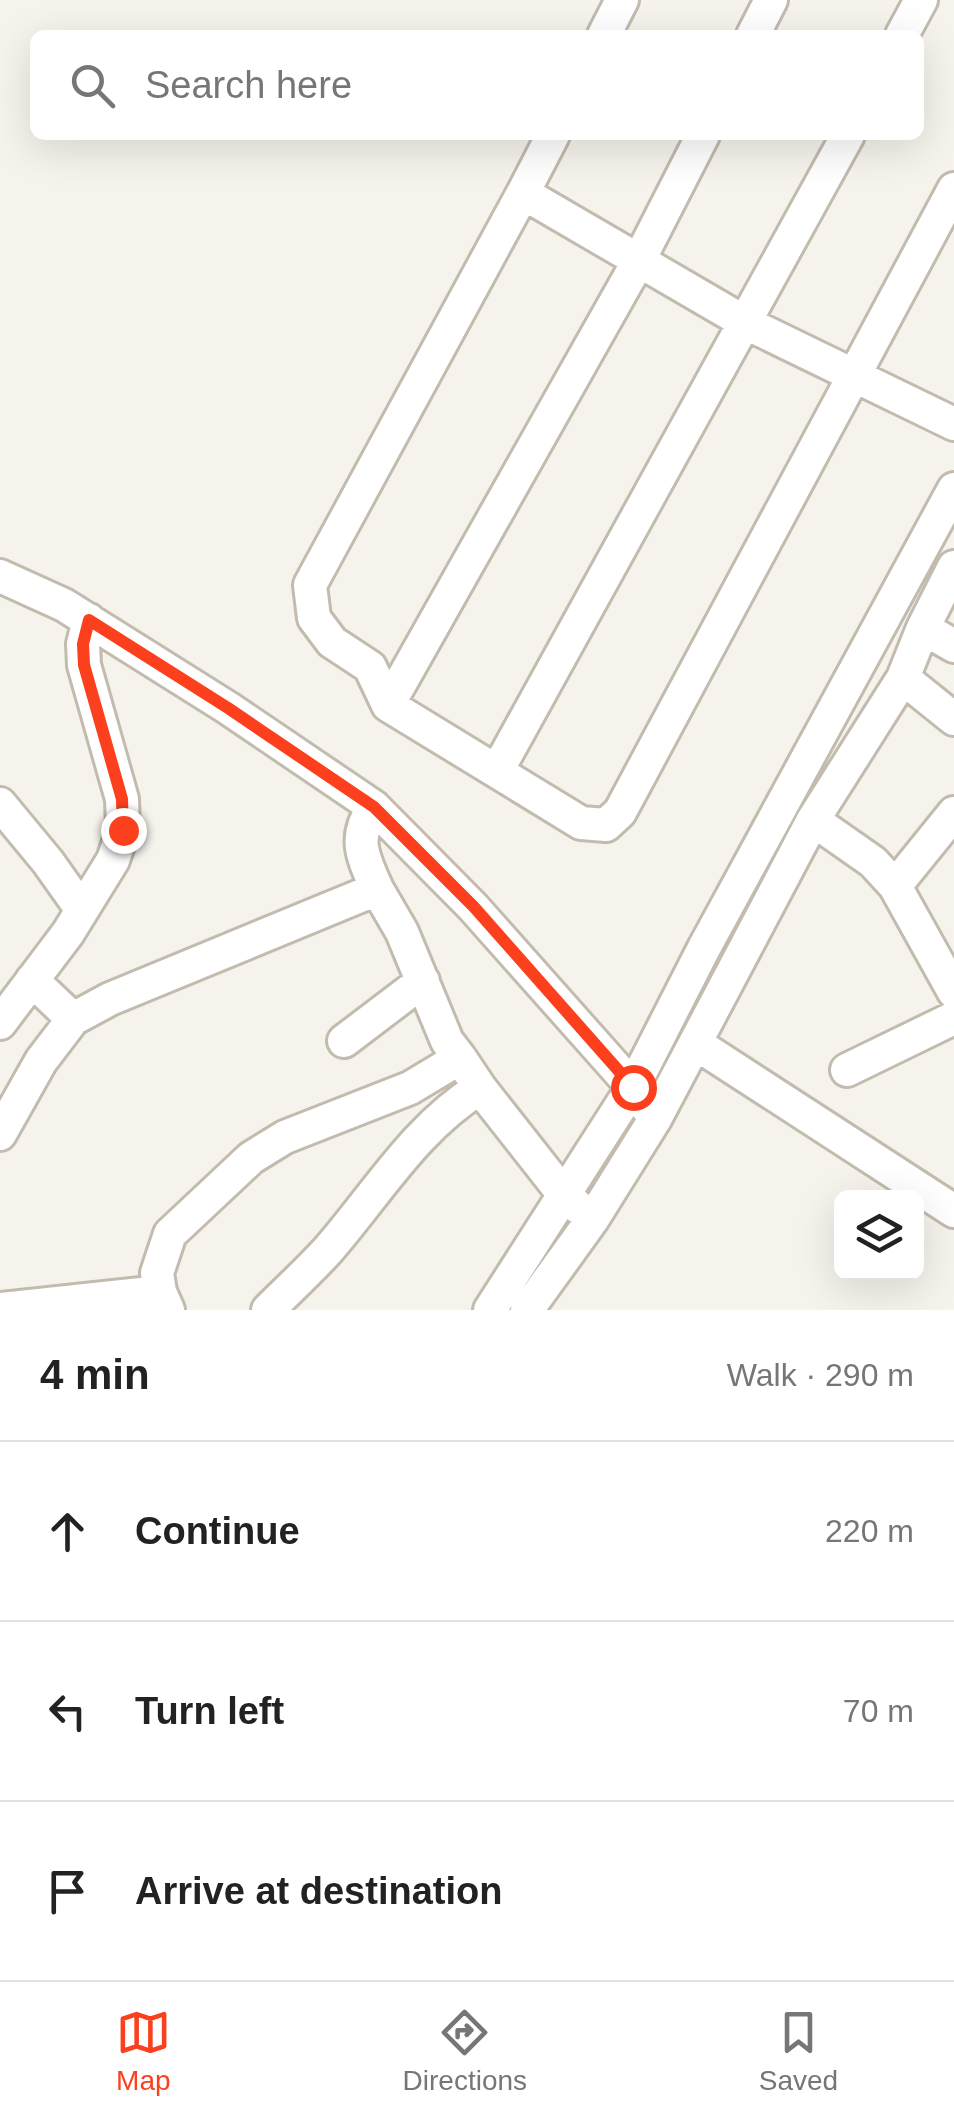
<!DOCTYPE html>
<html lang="en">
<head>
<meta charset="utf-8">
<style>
  :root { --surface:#fff; --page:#f6f6f6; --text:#222; --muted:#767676; --line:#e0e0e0; --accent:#fc3f1d }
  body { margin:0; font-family:Helvetica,sans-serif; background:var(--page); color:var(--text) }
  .controls { position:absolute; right:30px; bottom:30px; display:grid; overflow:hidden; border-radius:15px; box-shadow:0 10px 40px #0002 }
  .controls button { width:90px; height:90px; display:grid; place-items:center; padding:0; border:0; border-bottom:2px solid var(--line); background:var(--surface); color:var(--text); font:50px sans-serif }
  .stop { position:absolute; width:30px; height:30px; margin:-22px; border:8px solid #fc3f1d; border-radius:50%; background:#fff }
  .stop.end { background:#fc3f1d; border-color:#fff; box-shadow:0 2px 10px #0008 }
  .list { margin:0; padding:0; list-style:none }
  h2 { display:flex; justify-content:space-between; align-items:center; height:130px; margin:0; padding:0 40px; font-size:42px }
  h2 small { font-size:32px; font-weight:400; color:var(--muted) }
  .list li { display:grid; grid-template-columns:65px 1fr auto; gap:30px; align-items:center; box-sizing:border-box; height:180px; padding:0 40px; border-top:2px solid var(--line) }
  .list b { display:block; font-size:38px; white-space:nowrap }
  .list em { font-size:32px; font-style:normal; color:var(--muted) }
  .icon { flex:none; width:55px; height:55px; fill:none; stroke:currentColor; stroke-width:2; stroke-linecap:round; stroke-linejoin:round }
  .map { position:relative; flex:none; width:954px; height:1310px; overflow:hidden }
  .search { position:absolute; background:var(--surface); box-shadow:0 10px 40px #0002; left:30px; right:30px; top:30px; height:110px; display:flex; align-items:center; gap:25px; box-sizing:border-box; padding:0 35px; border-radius:15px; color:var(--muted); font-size:38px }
  .sheet { height:670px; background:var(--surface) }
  nav { display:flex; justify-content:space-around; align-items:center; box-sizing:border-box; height:140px; border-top:2px solid var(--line); background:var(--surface); font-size:28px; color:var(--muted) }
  nav a { display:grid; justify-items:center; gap:5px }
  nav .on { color:var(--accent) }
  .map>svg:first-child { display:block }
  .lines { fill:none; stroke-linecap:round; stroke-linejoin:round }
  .minor-casing { stroke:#c2bbae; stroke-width:38 }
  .minor { stroke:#fff; stroke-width:32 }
  .route { stroke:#fc3f1d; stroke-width:12 }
</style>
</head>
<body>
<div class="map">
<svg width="954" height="1310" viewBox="0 0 954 1310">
  <rect width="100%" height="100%" fill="#f6f3ec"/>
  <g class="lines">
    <g class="minor-casing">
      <path id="minor" d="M 604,35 L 622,0
        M 753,35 L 771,0
        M 902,35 L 921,0
        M 553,135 L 523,193 L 746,323 L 954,424
        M 523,193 L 310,585 L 314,618 L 332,642 L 370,667 L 388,705 L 581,823 L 606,825 L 620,812 L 954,189
        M 0,576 L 64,605 L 228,708 L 374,807 L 473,907 L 633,1087 L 655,1119
        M 923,628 L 954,646
        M 903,678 L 954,719
        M 388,705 L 638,262 L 703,135
        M 497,771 L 848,135
        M 0,804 L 48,862 L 82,910
        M 954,813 L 895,886 L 954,992
        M 813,820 L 873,862 L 895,886
        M 377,889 L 402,932 L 447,1041 L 460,1058
        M 32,980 L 73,1019 L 110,999 L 377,889 C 363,857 352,838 374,807
        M 0,1023 L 68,933 L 113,860 L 123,830 L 122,799 L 84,665 L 83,644 L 89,620
        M 344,1041 L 423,981
        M 695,1043 L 954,1211
        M 847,1070 L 954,1018
        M 0,1134 L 41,1061 L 73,1019
        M 0,1309 L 160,1292
        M 168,1310 L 160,1292 L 157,1273 L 170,1234 L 251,1158 L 285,1137 L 410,1088 L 460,1058 L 480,1088
        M 268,1310 C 288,1290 309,1271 328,1250 C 376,1195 416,1127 480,1088 L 565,1196 L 578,1207
        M 490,1310 L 633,1087 L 704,948 L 954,489
        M 527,1310 L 592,1220 L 655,1119 L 813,820 L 903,678 L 923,628 L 954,567"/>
    </g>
    <use href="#minor" class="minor"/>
  </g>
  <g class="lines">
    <path class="route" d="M 123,830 L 122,799 L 84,665 L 83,644 L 89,620 L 228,708 L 374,807 L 474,907 L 633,1087"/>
  </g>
</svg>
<div class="controls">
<button><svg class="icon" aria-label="layers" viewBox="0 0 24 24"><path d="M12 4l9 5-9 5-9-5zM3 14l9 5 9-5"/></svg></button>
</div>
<div class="stop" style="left:633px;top:1087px"></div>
<div class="stop end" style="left:123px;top:830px"></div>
<div class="search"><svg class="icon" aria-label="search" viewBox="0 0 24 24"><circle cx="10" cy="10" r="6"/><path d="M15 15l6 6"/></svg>Search here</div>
</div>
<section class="sheet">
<h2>4 min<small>Walk · 290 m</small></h2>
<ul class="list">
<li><svg class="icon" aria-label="ahead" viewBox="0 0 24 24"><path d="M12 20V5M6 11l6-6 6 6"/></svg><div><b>Continue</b></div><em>220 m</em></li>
<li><svg class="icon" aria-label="left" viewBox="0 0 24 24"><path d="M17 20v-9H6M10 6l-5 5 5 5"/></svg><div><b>Turn left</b></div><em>70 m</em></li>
<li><svg class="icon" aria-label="arrive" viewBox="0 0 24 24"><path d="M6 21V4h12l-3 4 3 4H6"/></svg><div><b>Arrive at destination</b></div></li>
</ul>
</section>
<nav>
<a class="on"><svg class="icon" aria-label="map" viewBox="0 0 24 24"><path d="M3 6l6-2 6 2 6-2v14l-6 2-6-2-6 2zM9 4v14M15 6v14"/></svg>Map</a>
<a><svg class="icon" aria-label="directions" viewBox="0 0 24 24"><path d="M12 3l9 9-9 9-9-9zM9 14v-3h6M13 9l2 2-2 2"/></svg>Directions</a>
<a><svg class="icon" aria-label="saved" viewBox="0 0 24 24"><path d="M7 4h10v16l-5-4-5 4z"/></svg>Saved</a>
</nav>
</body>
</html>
